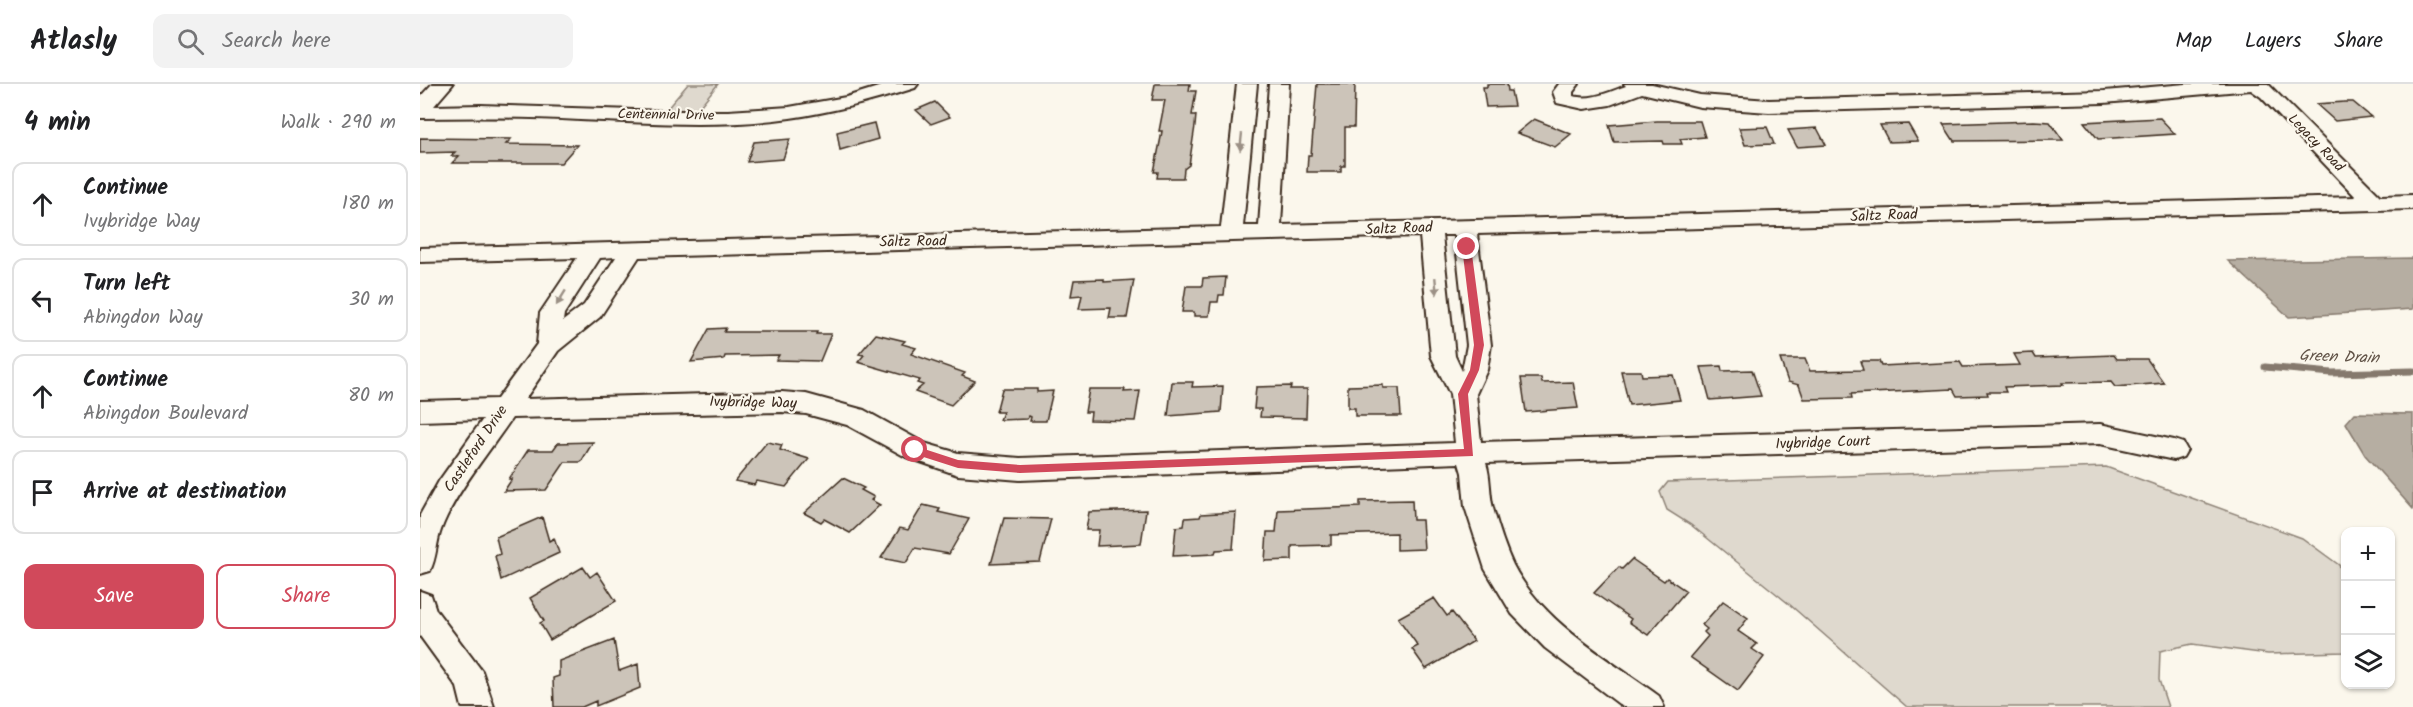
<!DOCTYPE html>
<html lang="en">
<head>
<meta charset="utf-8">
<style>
  :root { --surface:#fff; --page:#f2f2f2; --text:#202124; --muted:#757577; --line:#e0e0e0; --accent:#d1495b }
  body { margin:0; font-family:Kalam,sans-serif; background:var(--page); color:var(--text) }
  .controls { position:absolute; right:18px; bottom:18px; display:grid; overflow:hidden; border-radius:12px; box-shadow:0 2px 4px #0004 }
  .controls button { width:54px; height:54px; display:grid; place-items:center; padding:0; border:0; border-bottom:2px solid var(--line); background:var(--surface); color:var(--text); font:30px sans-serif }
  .stop { position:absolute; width:18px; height:18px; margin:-14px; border:4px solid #d1495b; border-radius:50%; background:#fff }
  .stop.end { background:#d1495b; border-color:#fff; box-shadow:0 2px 6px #0008 }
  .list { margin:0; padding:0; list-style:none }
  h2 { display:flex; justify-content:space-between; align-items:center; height:78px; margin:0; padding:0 24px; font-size:26px }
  h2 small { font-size:20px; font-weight:400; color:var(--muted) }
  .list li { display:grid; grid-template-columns:39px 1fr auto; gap:18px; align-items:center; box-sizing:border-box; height:84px; margin:0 12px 12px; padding:0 12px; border:2px solid var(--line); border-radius:12px }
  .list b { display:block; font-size:22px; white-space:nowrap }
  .list p { margin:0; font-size:20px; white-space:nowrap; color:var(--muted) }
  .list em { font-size:20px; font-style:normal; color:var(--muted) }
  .actions { display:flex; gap:12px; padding:18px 24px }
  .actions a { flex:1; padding:14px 0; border:2px solid var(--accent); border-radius:12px; text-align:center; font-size:21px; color:var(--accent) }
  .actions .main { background:var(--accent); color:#fff }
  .icon { flex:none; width:33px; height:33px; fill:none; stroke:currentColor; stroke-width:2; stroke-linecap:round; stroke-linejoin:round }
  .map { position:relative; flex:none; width:1993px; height:623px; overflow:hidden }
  header { display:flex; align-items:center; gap:36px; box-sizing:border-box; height:84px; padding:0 30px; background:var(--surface); border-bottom:2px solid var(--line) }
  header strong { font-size:28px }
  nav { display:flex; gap:33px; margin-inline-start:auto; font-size:21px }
  .search { width:420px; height:54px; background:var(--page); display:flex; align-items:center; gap:15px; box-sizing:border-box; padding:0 21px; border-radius:12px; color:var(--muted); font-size:22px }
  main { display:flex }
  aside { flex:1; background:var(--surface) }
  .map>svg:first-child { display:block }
  .green { fill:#dfd9ce; stroke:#8d8276; stroke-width:1.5 }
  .water { fill:#b6aea2; stroke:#85796d; stroke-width:1.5 }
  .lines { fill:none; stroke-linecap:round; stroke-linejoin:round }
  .stream { stroke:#85796d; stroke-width:7 }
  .building { fill:#ccc4b9; stroke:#3b2a1e; stroke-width:1.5 }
  .minor-casing { stroke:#3b2a1e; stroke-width:4 }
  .minor { fill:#fbf7ec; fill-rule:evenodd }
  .oneway { fill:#9b9085 }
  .route { fill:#d1495b }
  .labels { text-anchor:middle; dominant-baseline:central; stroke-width:4.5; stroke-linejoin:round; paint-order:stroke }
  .far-street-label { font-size:14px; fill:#3b2a1e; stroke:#fbf7ec }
  .street-label { font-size:15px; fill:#3b2a1e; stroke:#fbf7ec }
  .water-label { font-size:16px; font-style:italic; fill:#605246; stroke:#fbf7ec }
</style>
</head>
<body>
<header>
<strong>Atlasly</strong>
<div class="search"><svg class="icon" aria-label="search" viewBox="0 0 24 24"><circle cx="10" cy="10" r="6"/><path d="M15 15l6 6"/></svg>Search here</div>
<nav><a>Map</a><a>Layers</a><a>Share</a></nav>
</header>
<main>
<aside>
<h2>4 min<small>Walk · 290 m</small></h2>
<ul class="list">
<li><svg class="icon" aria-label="ahead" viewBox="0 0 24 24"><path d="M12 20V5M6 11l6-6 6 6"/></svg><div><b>Continue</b><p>Ivybridge Way</p></div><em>180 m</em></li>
<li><svg class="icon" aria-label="left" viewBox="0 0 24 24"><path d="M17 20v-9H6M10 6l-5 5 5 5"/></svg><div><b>Turn left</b><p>Abingdon Way</p></div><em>30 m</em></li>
<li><svg class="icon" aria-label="ahead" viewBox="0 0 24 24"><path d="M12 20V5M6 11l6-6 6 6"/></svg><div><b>Continue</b><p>Abingdon Boulevard</p></div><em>80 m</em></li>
<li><svg class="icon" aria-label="arrive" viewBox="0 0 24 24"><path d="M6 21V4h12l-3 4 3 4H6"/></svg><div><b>Arrive at destination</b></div></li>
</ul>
<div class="actions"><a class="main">Save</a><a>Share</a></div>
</aside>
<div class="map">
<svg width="1993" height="623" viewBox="0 0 1993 623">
  <rect width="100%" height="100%" fill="#fbf7ec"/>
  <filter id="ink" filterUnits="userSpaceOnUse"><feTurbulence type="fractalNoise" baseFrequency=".0167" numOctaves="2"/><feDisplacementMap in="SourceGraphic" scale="12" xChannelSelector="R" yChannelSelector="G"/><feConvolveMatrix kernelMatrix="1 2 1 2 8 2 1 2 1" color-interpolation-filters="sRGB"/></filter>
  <g filter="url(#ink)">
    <path class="green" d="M 268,0 L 298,0 L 276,27 L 246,26 Z
      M 1686,383 L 1882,454 L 1919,481 L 1925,491 L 1925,568 L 1848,570 L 1772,560 L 1740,567 L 1739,596 L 1748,623 L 1487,623 L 1369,520 L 1271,441 L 1247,426 L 1240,408 L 1248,398 Z"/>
    <path class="water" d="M 1993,174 L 1993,225 L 1869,233 L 1808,177 Z
      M 1935,329 L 1993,330 L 1993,425 L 1945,371 L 1926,339 Z"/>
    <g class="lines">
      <path class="stream" d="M 1845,283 L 1912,289 L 1993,287"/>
    </g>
    <path class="building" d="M 735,0 L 770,0 L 769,7 L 776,7 L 772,31 L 776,31 L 775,42 L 769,81 L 764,85 L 763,94 L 737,94 L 738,88 L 734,88 L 741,53 L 742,47 L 739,47 L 745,16 L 732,16 Z
      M 897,0 L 935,0 L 934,43 L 925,43 L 925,82 L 921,82 L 921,88 L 887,88 L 888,71 L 891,71 Z
      M 1067,0 L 1087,0 L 1088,7 L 1091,7 L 1094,22 L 1066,23 L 1063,3 L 1067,3 Z
      M 515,18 L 530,33 L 511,40 L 496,26 Z
      M 1925,18 L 1933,18 L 1951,33 L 1915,37 L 1896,20 Z
      M 1740,34 L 1755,50 L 1678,55 L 1664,38 Z
      M 1114,35 L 1151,50 L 1135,63 L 1097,49 Z
      M 1237,37 L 1280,37 L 1285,53 L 1260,55 L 1262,60 L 1244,60 L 1243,57 L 1194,58 L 1189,41 Z
      M 1614,37 L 1630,38 L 1643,56 L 1534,57 L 1523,40 Z
      M 454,39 L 458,55 L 420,66 L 417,48 Z
      M 1488,40 L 1498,57 L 1469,58 L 1460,41 Z
      M 1347,43 L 1354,60 L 1325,61 L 1319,44 Z
      M 1397,44 L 1406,61 L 1377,63 L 1368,46 Z
      M 0,54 L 91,55 L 86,60 L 157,61 L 141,79 L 32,79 L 39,72 L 31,72 L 35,68 L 0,69 Z
      M 370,55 L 363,75 L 327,78 L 334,58 Z
      M 806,193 L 804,211 L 799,211 L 798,218 L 791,218 L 789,232 L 774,232 L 774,228 L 762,228 L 766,202 L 782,202 L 783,194 Z
      M 684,195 L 684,198 L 714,196 L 707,234 L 689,234 L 691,224 L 659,225 L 662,211 L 651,212 L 654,196 Z
      M 306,244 L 304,248 L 397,248 L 396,250 L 411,250 L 400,277 L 356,276 L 359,271 L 305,272 L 304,275 L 271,278 L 289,245 Z
      M 456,250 L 485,257 L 482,260 L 496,264 L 491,270 L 545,289 L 542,292 L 555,297 L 531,321 L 495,308 L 503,301 L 497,299 L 500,296 L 438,278 L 444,271 L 439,270 Z
      M 1613,269 L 1616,274 L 1694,271 L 1697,275 L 1727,275 L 1744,299 L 1695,303 L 1691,298 L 1642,299 L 1643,301 L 1584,303 L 1586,308 L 1567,308 L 1568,311 L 1537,312 L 1533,305 L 1431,310 L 1432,314 L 1384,315 L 1379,301 L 1368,298 L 1360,275 L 1385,275 L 1390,287 L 1443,286 L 1440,277 L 1459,277 L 1461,282 L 1540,278 L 1543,283 L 1600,281 L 1594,270 Z
      M 1301,282 L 1302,287 L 1332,286 L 1341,312 L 1290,316 L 1281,283 Z
      M 1201,287 L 1221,287 L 1222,292 L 1253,291 L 1260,316 L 1209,321 Z
      M 1101,294 L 1121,294 L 1122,299 L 1153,298 L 1158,324 L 1106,328 Z
      M 752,298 L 773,298 L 772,303 L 803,302 L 801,328 L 748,332 Z
      M 963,301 L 963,304 L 979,304 L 981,332 L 935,332 L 935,324 L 928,324 L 928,302 Z
      M 871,302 L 870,305 L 887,305 L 886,334 L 840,333 L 841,325 L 834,325 L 836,303 Z
      M 582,305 L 617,305 L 617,308 L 633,307 L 626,337 L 610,337 L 611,333 L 609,332 L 607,335 L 580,336 L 583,328 L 576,328 Z
      M 669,305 L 705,305 L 704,308 L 720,307 L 715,337 L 670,336 L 671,328 L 665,328 Z
      M 173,358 L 161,378 L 145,378 L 126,406 L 84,407 L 92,395 L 89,395 L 108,366 L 133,366 L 138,359 Z
      M 347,358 L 362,361 L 360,366 L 389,375 L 366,403 L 337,397 L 334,401 L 315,397 Z
      M 423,394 L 444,404 L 441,406 L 454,413 L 451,416 L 460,421 L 430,449 L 404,435 L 401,438 L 384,429 Z
      M 992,416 L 993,436 L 1002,436 L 1004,465 L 977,466 L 977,449 L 911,451 L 911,461 L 872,462 L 872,476 L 845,477 L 847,448 L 856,448 L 858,426 L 940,423 L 940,417 Z
      M 503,421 L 520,425 L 518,428 L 549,435 L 529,470 L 495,464 L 486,479 L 461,474 L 480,444 L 488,446 Z
      M 726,426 L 721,460 L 677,462 L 679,446 L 666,446 L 669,428 Z
      M 816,428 L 813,465 L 796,466 L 795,470 L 753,472 L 756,443 L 764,442 L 765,434 L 780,433 L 781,430 Z
      M 122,433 L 129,457 L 134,454 L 139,469 L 81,496 L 75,472 L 80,470 L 76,453 Z
      M 584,434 L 631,435 L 620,478 L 571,480 Z
      M 1212,475 L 1244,497 L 1247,494 L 1266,507 L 1228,551 L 1209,538 L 1211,535 L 1174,509 L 1199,483 L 1202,485 Z
      M 163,483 L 170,493 L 177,488 L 196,517 L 130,556 L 120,539 L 124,537 L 110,514 Z
      M 1014,514 L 1027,532 L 1032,528 L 1054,557 L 1006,585 L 992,565 L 998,562 L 978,534 Z
      M 1303,517 L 1328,534 L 1318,547 L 1337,560 L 1332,565 L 1344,573 L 1318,607 L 1270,573 L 1288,552 L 1284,548 L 1287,545 L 1282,541 Z
      M 194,556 L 199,587 L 218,580 L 220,604 L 176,622 L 176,617 L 162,623 L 134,623 L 133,594 L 139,592 L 139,577 Z"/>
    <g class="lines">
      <g class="minor-casing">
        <path id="minor" d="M 12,0 L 33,0 L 14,22 L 61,21 L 246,27 L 308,27 L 369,23 L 426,13 L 468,0 L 498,0 L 495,4 C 454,17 413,28 370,34 C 301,44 230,39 160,36 C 107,33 54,33 0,34 L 0,13 Z
          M 817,0 L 837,0 L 823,142 L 839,142 L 849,0 L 869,0 L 861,141 L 1936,113 L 1841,13 L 1831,6 L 1684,19 L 1349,28 L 1280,23 L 1222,9 L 1190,21 L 1164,25 L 1137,19 L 1133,8 L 1139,0 L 1159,0 L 1153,8 L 1153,12 C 1171,17 1189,8 1206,2 L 1204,0 L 1232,0 L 1280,11 L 1349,16 L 1684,7 L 1766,0 L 1848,0 L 1960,112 L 1993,111 L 1993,125 L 1057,150 L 1071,261 L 1067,286 L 1056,310 L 1061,358 L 1680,340 L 1754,356 L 1763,359 L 1767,366 L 1763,373 L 1754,376 L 1680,360 L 1066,379 C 1071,394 1069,409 1073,424 C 1078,442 1085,464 1093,481 C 1123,539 1188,575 1239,612 L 1244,623 L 1203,623 L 1125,564 L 1092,530 L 1065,485 L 1045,423 L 1042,389 L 1039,379 L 600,396 L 538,391 L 486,373 L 427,341 L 386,330 L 362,328 L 92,334 C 70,367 34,410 21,446 C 16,459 17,473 10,487 L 0,490 L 0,431 L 19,397 L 63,335 L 0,337 L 0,317 L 77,315 L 117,260 L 120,229 L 157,174 L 0,178 L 0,164 L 801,143 ZM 1022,151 L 1035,151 L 1047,261 L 1042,287 L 1035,272 ZM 1000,152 L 1011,272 L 1030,310 L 1035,359 L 600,374 L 538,369 L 504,359 L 444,326 L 386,310 L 362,308 L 105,315 L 138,267 L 180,233 L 219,173 ZM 196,173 L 164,221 L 143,237 L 144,230 L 180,174 Z
          M 0,507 L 11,511 L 16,526 L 62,587 L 74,623 L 42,623 L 37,603 L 0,552 Z"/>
      </g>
      <use href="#minor" class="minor"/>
    </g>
    <defs><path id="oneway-solid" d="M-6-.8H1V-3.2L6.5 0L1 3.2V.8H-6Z" transform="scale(1.5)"/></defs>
    <g class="oneway">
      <use href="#oneway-solid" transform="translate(821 58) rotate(96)"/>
      <use href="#oneway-solid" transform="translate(1016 202) rotate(85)"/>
      <use href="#oneway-solid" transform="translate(141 214) rotate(122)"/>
    </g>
  </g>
  <path class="route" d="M 1047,160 L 1051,163 L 1064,261 L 1059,286 L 1048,310 L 1053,372 L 600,389 L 538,384 L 491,369 L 490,366 L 495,362 L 538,376 L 600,381 L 1044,365 L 1038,310 L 1050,286 L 1054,261 L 1042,163 Z"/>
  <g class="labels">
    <g class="far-street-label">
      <text transform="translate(246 31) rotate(1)">Centennial Drive</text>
      <text transform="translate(1896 59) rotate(46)">Legacy Road</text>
    </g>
    <g class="street-label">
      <text transform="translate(1464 132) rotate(-2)">Saltz Road</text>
      <text transform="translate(979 145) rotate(-2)">Saltz Road</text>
      <text transform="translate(493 158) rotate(-1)">Saltz Road</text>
      <text transform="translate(333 319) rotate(1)">Ivybridge Way</text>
      <text transform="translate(1403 359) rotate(-2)">Ivybridge Court</text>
      <text transform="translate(56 365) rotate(-56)">Castleford Drive</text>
    </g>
    <g class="water-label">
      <text transform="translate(1919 273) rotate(2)">Green Drain</text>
    </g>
  </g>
</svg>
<div class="controls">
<button>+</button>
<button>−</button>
<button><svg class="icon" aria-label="layers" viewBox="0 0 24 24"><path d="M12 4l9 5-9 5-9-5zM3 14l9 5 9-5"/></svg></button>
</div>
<div class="stop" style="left:495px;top:366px"></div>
<div class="stop end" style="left:1047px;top:163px"></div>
</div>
</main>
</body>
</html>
